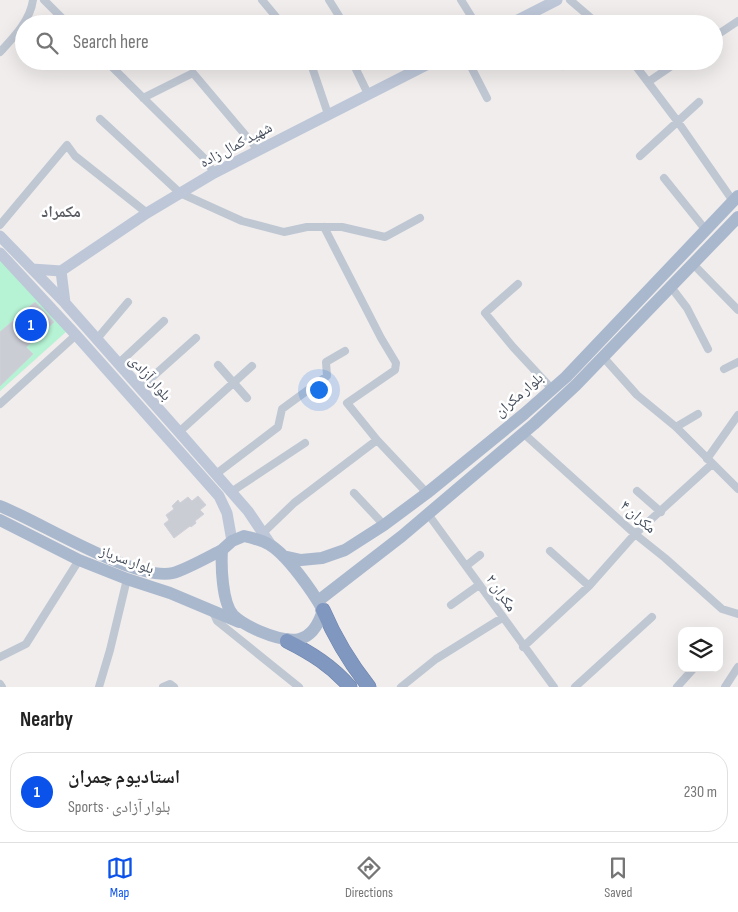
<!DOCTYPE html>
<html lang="en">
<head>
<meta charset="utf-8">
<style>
  :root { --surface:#fff; --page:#f6f6f6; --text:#222; --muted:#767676; --line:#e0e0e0; --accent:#0b52eb }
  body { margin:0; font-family:"Sofia Sans Condensed","Noto Naskh Arabic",sans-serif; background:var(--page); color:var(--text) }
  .controls { position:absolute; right:15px; bottom:15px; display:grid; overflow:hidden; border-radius:10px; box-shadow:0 5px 20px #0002 }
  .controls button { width:45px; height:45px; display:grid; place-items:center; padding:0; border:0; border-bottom:1px solid var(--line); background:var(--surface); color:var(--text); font:25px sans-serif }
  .you { position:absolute; left:318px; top:389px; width:18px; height:18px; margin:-12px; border:4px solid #fff; border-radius:50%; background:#1a73e8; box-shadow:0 0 0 8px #1a73e833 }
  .badge { display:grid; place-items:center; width:32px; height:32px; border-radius:50%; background:var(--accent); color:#fff; font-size:16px; font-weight:700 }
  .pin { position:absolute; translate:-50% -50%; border:2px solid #fff; box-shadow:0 1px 5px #0006 }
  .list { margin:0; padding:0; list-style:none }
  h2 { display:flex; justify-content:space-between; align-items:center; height:65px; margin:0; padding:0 20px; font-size:21px }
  h2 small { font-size:16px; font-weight:400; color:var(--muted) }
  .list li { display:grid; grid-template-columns:32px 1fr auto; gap:15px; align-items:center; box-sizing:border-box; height:80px; margin:0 10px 10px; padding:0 10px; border:1px solid var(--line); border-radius:20px }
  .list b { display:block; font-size:19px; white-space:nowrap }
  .list p { margin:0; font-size:16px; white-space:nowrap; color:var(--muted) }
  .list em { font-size:16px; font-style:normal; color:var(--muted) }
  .icon { flex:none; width:28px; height:28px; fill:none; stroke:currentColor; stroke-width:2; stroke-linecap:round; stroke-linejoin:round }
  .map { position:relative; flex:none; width:738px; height:687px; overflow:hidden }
  .search { position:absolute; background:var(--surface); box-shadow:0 5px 20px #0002; left:15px; right:15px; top:15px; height:55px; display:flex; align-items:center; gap:12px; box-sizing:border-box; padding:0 18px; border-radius:28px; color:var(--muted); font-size:19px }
  .sheet { height:155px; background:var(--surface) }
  nav { display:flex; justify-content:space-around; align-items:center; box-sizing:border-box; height:70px; border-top:1px solid var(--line); background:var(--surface); font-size:14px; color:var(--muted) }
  nav a { display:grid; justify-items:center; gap:2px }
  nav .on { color:var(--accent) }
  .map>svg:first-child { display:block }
  .green { fill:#b6f2d4 }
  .building { fill:#cbcdd5; stroke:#d0d1d9 }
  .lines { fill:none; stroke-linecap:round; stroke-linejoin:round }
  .highway-casing { stroke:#6b82ac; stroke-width:15 }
  .street { stroke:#bfc7d3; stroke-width:8 }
  .secondary { stroke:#bdc7d8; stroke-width:11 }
  .primary { stroke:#aab8ce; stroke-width:12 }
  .highway { stroke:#8097c0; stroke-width:14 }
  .labels { text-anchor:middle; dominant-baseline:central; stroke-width:5; stroke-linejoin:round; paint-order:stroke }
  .street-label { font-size:15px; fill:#444d5b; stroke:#fff }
  .neighbourhood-label { font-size:16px; font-weight:bold; fill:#595c62; stroke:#fff }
</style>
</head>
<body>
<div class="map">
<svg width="738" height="687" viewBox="0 0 738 687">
  <rect width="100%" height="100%" fill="#f0edec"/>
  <path class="green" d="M 0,259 L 67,331 L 0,391 Z"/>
  <path class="building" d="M 35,302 L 54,322 L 26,347 L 33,354 L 0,386 L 0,332 Z
    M 198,496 L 206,505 L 200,510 L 204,514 L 195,521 L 196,523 L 191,527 L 190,526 L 174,538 L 164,524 L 169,520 L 166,515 L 174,509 L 172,506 L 178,500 L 180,503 L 188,497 L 192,501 Z"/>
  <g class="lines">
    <g class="highway-casing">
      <path id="highway" d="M 323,610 C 335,638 350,663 369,687
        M 287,641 C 311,653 332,666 350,687"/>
    </g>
    <path class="street" d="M 44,0 L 68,24
      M 262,0 L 282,24
      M 329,0 L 344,24
      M 461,0 L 476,24
      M 570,0 L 598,24
      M 530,13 L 537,24
      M 714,37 L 738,21
      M 0,52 C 14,37 30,21 33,0
      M 106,61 L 206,160 L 214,173
      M 310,61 L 328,114
      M 352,61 L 368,94
      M 468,61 L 487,98
      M 560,61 L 563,66
      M 632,61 L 678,122 L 733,201
      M 648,82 L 679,61
      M 143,98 L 193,73 L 258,150
      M 100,119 L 180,193 L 242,221 L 284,232 L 307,227 L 342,227 L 385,237 L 420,218
      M 640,156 L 699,102
      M 664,178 L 705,229
      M 0,225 L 67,145 L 75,156 L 147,213
      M 324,227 L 381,338 L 396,363 L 395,370 L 347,403 L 377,440 L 427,493
      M 693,264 L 738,310
      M 518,284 L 485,313 L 513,347 L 552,389
      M 671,287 L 687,308 L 708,349
      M 96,340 L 128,302
      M 604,358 L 637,395 L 676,427 L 738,489
      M 118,364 L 164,321
      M 218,365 L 247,398
      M 724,369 L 738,362
      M 140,388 L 196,338
      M 0,404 L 76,335
      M 676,427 L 698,414
      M 179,432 L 252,366
      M 523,433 L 635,534 L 665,558 L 722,609 L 738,614
      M 707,459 L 738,415
      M 216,474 L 278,427 L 282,409 L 327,376 L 326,362 L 345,351
      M 637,491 L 661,512
      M 231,492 L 305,443
      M 354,493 L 384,525
      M 428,514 L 554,687
      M 263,533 L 294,503 L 377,440
      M 550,551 L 589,586
      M 466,566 L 480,555
      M 451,605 L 479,585
      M 213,612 L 217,621 L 299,687
      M 523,647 L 589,586 L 635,534 L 712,464
      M 0,657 L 26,644 L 79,560
      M 0,684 L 2,687
      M 99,687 L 110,650 L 127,579
      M 163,687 L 170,684 L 174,687
      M 401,687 L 436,659 L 502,618
      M 575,687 L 652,617
      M 677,687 L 694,668
      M 725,687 L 738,667"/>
    <path class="secondary" d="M 510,24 L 557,0
      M 0,236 L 65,303 L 179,432 L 248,511 L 271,545
      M 0,253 L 76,335 L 219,496 L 227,513 L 232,541
      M 32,269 L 61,271
      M 61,271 L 147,213 L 214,173 L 434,61
      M 61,271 L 65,303"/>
    <path class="primary" d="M 0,506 C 39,521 135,582 173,573 C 185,570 210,556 222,550
      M 0,520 L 79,560 L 127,579 L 170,593 L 239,622
      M 244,536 C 253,538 262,540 270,545 C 287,555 313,592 323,610 C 312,647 290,644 259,631 C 250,627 240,622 233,615 C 222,602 221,566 222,550 L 232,541 Z
      M 283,556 L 301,560 L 322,558 L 345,550 L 384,525 L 427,493 L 524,414 L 566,377 L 738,196
      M 318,601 L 402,536 L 534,424 L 576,385 L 738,217"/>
    <use href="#highway" class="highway"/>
  </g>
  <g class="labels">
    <g class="street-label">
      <text transform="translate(236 145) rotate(-28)">شهید کمال زاده</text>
      <text transform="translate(150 378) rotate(48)">بلوار آزادی</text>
      <text transform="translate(519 395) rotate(-41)">بلوار مکران</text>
      <text transform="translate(638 517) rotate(41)">مکران ۴</text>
      <text transform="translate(127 560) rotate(20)">بلوار سرباز</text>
      <text transform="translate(501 593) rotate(55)">مکران ۲</text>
    </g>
    <g class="neighbourhood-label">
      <text x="61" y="212">مکمراد</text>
    </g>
  </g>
</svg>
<div class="controls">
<button><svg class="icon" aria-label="layers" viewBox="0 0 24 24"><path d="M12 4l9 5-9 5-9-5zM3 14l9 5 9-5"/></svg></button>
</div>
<div class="you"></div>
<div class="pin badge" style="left:31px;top:325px">1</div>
<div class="search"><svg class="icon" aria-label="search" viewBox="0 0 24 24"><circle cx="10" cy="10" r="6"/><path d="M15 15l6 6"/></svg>Search here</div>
</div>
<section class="sheet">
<h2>Nearby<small></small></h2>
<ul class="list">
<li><span class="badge">1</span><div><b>استادیوم چمران</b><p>Sports · بلوار آزادی</p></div><em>230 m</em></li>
</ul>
</section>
<nav>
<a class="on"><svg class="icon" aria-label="map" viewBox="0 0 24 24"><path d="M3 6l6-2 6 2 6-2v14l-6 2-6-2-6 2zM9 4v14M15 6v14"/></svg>Map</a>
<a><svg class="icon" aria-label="directions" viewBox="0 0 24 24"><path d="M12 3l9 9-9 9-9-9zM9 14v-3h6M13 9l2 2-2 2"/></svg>Directions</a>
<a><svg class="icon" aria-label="saved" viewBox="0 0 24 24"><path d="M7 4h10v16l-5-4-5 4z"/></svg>Saved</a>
</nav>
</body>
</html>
